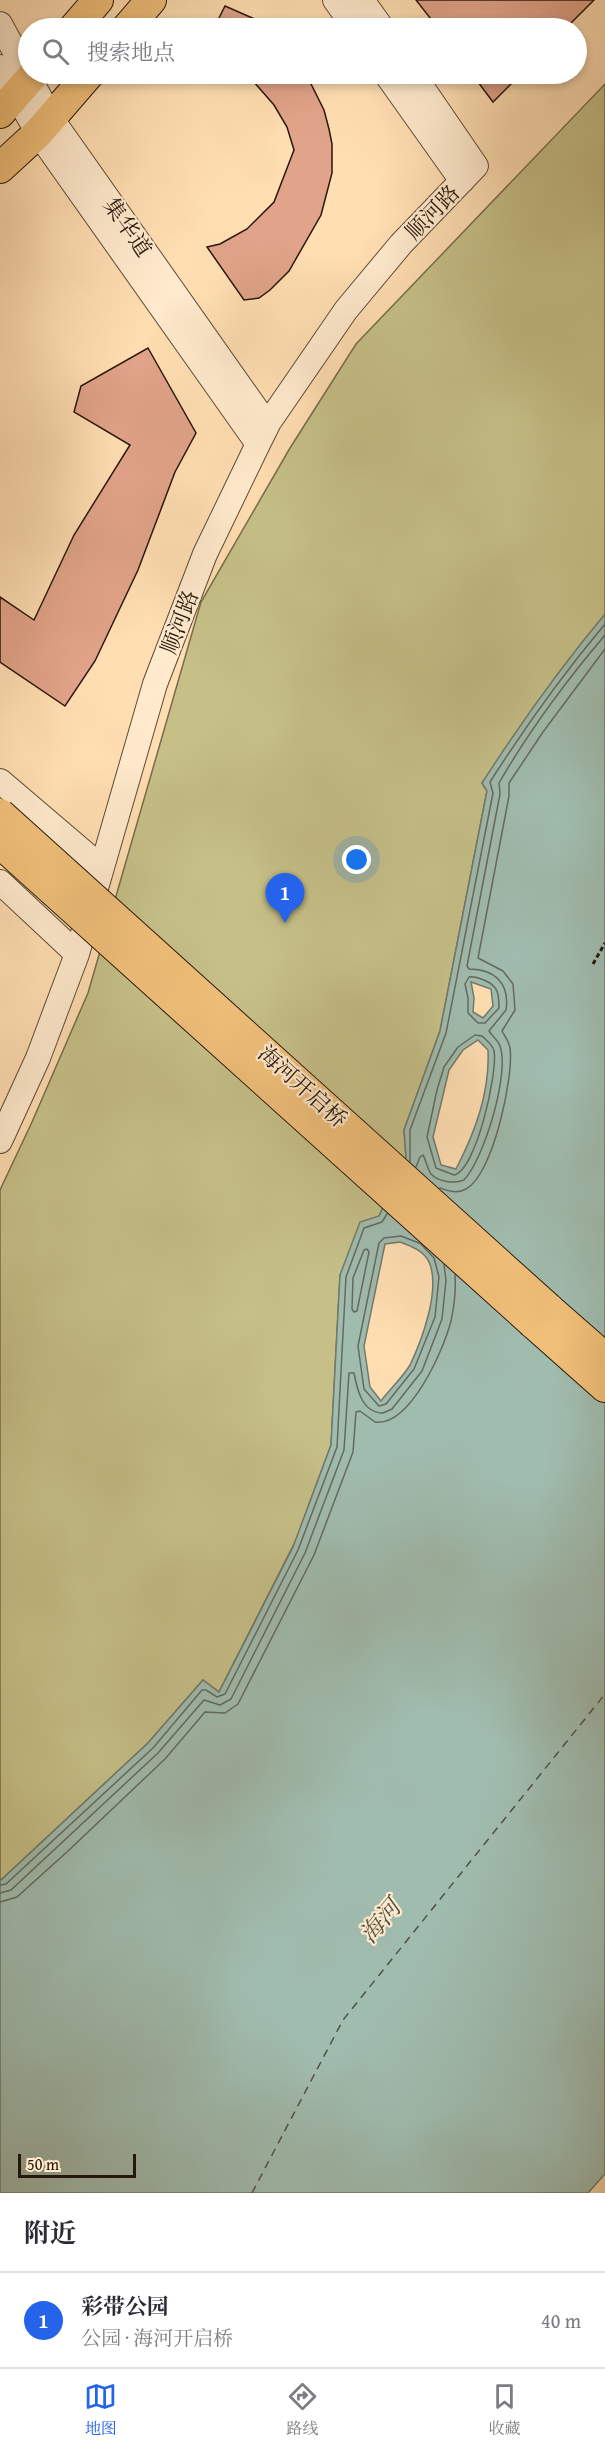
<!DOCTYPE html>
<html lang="zh">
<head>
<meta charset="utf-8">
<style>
  :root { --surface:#fff; --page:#f2f2f3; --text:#2b2b33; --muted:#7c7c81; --line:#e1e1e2; --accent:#2563eb }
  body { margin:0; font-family:"Gentium Book Plus","Noto Serif SC",serif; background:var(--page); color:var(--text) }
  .scale { position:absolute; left:18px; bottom:15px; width:118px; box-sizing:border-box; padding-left:6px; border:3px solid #28170c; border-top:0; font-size:16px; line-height:21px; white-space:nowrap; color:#28170c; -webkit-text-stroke:4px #ffeacd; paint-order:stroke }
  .you { position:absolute; left:357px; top:860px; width:21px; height:21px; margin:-15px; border:4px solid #fff; border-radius:50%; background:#1a73e8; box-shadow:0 0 0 9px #1a73e833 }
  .badge { display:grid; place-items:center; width:39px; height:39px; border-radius:50%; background:var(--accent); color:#fff; font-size:20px; font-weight:700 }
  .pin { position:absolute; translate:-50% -50px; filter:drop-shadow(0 2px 3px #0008) }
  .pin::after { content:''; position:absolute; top:32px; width:21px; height:18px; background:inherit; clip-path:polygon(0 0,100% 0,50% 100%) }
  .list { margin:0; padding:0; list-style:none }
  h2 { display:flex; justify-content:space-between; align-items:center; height:78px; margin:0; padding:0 24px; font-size:26px }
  h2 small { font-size:20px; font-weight:400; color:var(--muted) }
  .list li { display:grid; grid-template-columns:39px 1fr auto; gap:18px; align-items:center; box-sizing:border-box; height:96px; padding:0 24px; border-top:2px solid var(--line) }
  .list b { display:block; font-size:22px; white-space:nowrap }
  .list p { margin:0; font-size:20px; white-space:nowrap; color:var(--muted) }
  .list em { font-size:20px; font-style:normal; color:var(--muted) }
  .icon { flex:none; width:33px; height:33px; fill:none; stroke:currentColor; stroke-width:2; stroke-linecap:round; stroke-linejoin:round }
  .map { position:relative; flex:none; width:605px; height:2193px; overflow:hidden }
  .search { position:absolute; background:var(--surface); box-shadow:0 3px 9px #0003; left:18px; right:18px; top:18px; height:66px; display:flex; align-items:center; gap:15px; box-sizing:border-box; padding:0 21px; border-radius:33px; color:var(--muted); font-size:22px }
  .sheet { height:174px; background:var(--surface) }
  nav { display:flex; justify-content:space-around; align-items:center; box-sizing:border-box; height:84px; border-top:2px solid var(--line); background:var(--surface); font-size:16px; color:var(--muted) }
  nav a { display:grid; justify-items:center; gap:3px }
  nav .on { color:var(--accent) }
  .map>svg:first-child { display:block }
  .green { fill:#c6c088; stroke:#776c4a; stroke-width:1.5 }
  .water { fill:#a0bcaf; stroke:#707a6e; stroke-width:1.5; fill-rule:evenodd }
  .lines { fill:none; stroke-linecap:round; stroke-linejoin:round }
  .shore { stroke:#646a5e; stroke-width:1.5 }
  .ferry { stroke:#525145; stroke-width:1.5; stroke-dasharray:8 6; stroke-linecap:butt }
  .building { fill:#e1a389; stroke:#28170c; stroke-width:1.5 }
  .minor-casing { stroke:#5e4936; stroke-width:26 }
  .major-casing { stroke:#28170c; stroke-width:32 }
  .path { stroke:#28170c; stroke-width:3; stroke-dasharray:4.5 3; stroke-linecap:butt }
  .minor { stroke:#ffeacd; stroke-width:24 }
  .major { stroke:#f0bf79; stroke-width:30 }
  .major-bridge-casing { stroke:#28170c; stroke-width:32; stroke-linecap:butt }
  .major-bridge { stroke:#f0bf79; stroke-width:30 }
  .labels { text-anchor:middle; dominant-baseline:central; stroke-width:4.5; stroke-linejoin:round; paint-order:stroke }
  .street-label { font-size:22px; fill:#28170c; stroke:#ffeacd }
  .water-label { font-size:24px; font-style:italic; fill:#525145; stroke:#ffeacd }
</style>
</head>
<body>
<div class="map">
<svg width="605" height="2193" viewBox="0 0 605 2193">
  <rect width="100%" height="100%" fill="#ffdeb2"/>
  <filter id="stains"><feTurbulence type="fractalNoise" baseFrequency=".00333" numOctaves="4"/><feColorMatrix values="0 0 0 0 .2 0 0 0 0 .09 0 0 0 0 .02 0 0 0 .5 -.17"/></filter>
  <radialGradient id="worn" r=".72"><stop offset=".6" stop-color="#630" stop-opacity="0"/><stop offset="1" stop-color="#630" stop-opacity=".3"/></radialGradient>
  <path class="green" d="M 605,84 L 605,678 L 482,783 L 487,791 L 440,1031 L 404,1130 L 406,1157 L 379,1216 L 340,1275 L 331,1445 L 296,1540 L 219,1692 L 203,1680 L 148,1743 L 0,1881 L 0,1190 L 32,1122 L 88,993 L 201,602 L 290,448 L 356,344 Z"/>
  <path class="water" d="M 605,614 L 605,2174 L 588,2193 L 0,2193 L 0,1881 L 148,1743 L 203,1680 L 219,1692 L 293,1547 L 331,1445 L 340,1275 L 360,1222 L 379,1216 L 406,1157 L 404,1130 L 440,1031 L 487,791 L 482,783 C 520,724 560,668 605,614 ZM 471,982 L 491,989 L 493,1006 L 483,1018 L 473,1012 L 474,998 ZM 478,1040 L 488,1050 C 490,1093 475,1132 456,1169 L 441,1165 L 433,1137 L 449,1070 L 463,1050 ZM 400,1242 C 411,1246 424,1251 429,1262 C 441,1289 422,1340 410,1365 C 403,1377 390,1389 381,1401 L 370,1387 L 364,1346 L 385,1244 Z"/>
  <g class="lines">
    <path class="shore" d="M 469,977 C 475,976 478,978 484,980 C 498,986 499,993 499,1008 L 485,1023 L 478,1023 L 468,1013 L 468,998 L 465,984 Z
      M 475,1035 L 482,1036 C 487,1041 493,1045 494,1051 C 498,1072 476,1171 454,1175 L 436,1168 L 427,1137 L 437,1090 L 444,1067 L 458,1047 Z
      M 410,1162 L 410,1130 L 446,1033 L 493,793 L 490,782 C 525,727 563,674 605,624
      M 416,1167 L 420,1157 L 423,1155 C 426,1160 427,1168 431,1174 C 438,1182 455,1184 464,1180 C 484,1159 510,1073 500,1046 C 498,1040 492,1036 489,1031 L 506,1010 C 510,984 495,969 469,969 L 467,966 L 500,794 L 499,783 C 529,731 566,681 605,635
      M 440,1188 C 449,1191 457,1194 466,1189 C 493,1175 514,1076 510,1048 C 509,1041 505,1037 502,1031 L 515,1010 L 513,984 L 503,971 L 478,958 L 509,796 L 509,783 L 543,732 L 605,649
      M 419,1243 L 401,1236 L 384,1238 L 379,1243 L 358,1346 L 364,1389 L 379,1406 L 386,1404 L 414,1369 L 435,1317 L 439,1277 L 434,1258 L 420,1243
      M 367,1249 L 369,1252 L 357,1311 L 354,1312 L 352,1309 L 353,1278 L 364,1250 Z
      M 0,1885 L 6,1884 L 153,1748 L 202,1690 L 206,1690 L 217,1697 L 225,1694 L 298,1550 L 337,1447 L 346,1277 L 364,1228 L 382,1222 L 387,1214
      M 0,1893 L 11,1890 L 158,1753 L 204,1700 L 220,1705 L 231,1699 L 305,1553 L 344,1450 L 349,1373 L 354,1373 C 357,1389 362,1413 383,1413 L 392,1409 L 422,1371 L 442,1319 L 446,1280 L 444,1265
      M 0,1902 L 17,1897 L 68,1851 L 165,1759 L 205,1712 L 225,1713 L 238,1704 L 314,1555 L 353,1452 L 356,1412 L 360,1411 L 375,1422 C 410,1427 444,1349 451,1321 C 454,1307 456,1289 455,1275"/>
    <path class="ferry" d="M 252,2193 L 343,2020 L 605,1694"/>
  </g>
  <path class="building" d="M 416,0 L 594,0 L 566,28 L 438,28 Z
    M 225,6 L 275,28 L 214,28 Z
    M 247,74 L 306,74 L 324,110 L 329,129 L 332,144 L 332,173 L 321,215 L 289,271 L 270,290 L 259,298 L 244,300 L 207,247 L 220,244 L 247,229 L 274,202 L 294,150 L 287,127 L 274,105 Z
    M 472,74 L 521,74 L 493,102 Z
    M 148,348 L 196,433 L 175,472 L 138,570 L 95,661 L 65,706 L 0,662 L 0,597 L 34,620 L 74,535 L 130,445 L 74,412 L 81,386 Z"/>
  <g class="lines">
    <g class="minor-casing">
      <path id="minor" d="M 335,0 L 355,28
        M 362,0 L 382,28
        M 0,24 L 51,118 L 259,413 L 269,422
        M 0,67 L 38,133 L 258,444
        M 386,74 L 462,181
        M 0,781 L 102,868
        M 0,882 L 77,954
        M 0,1141 L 38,1058 L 77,954 L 155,684 L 205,554 L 258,444 L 269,422 L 346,310 L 401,244 L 476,166 L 413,74"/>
    </g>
    <g class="major-casing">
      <path id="major" d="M 74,28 L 98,0
        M 127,28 L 151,0
        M 0,113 L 34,74
        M 0,168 L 38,133 L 89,74
        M 548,1308 L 605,1358
        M 533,1323 L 605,1387"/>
    </g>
    <path class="path" d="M 593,964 L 605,943"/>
    <use href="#minor" class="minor"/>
    <use href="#major" class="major"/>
    <g class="major-bridge-casing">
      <path id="major-bridge" d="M 0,814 L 548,1308
        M 0,843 L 533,1323"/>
    </g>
    <use href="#major-bridge" class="major-bridge"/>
  </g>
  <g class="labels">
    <g class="street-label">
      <text transform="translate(432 212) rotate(-46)">顺河路</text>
      <text transform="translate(128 227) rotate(55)">集华道</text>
      <text transform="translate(179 622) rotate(-69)">顺河路</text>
      <text transform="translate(303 1086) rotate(42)">海河开启桥</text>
    </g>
    <g class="water-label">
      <text transform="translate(380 1921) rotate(-50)">海河</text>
    </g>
  </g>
  <rect width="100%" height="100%" filter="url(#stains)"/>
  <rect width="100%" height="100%" fill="url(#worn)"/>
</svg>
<div class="scale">50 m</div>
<div class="you"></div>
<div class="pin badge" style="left:285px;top:923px">1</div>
<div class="search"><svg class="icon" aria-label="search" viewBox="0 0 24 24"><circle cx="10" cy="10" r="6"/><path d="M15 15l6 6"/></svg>搜索地点</div>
</div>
<section class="sheet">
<h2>附近<small></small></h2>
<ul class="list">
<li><span class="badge">1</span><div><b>彩带公园</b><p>公园 · 海河开启桥</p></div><em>40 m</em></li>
</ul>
</section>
<nav>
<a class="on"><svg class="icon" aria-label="map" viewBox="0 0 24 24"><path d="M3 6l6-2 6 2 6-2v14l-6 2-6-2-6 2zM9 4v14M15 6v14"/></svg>地图</a>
<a><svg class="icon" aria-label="directions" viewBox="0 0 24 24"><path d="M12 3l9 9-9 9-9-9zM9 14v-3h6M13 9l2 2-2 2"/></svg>路线</a>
<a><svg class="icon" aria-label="saved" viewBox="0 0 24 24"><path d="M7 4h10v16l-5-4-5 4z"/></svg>收藏</a>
</nav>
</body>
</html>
